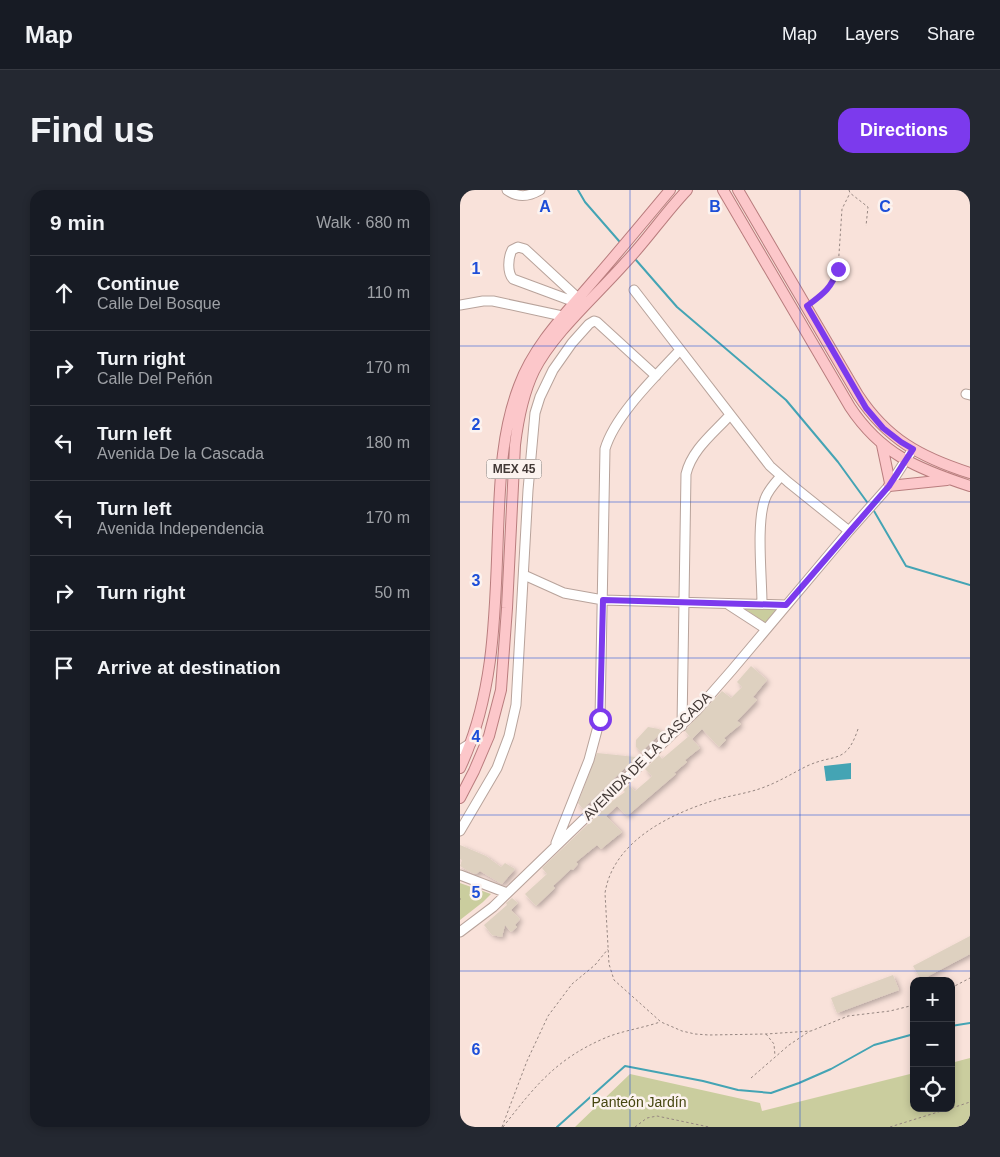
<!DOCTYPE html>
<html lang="en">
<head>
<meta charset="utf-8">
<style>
  :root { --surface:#171b24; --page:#242831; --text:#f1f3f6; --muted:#9ea1a6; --line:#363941; --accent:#7c3aed }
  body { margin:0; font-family:Helvetica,sans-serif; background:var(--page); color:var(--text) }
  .controls { position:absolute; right:15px; bottom:15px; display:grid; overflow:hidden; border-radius:10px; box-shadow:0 2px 8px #0003 }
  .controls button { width:45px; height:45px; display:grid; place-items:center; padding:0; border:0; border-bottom:1px solid var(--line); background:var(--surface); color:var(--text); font:25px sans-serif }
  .stop { position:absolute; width:15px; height:15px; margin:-11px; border:4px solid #7c3aed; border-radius:50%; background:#fff }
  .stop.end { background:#7c3aed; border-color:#fff; box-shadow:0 1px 5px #0008 }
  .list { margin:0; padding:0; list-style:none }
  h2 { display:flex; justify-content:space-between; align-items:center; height:65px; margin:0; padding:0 20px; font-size:21px }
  h2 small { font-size:16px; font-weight:400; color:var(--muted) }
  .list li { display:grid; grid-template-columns:32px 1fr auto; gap:15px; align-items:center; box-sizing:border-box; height:75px; padding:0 20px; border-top:1px solid var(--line) }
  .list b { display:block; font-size:19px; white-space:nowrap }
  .list p { margin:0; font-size:16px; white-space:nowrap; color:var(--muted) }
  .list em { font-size:16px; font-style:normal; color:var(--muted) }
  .icon { flex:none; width:28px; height:28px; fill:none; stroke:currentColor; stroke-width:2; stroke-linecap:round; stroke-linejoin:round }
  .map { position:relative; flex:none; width:510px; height:937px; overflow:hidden; border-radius:15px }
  header { display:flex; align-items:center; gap:30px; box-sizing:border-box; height:70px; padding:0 25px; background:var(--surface); border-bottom:1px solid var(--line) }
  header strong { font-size:24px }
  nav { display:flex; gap:28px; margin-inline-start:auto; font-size:18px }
  .intro { display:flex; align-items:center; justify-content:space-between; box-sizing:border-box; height:120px; padding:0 30px }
  h1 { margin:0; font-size:35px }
  .button { padding:12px 22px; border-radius:15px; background:var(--accent); color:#fff; font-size:18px; font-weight:700 }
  main { display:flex; gap:30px; padding:0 30px }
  aside { flex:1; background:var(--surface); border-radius:15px; box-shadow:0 2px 8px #0003 }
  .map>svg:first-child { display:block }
  .green { fill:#cacd9e }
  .water { fill:#44a4b4 }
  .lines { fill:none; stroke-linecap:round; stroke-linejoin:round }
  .stream { stroke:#44a4b4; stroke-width:2 }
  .building { fill:#ded1c0; filter:url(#shadow) }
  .minor-casing { stroke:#b8a39b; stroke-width:11 }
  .major-casing { stroke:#b97d7e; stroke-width:12 }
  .path { stroke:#968681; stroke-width:1; stroke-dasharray:2.5 2.5; stroke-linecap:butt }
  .minor { stroke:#fff; stroke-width:9 }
  .major { stroke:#fcc7ca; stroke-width:10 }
  .route { stroke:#7c3aed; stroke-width:6 }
  .grid { fill:none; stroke:#1d4ed8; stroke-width:1; stroke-opacity:0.55 }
  .labels { text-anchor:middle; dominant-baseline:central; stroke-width:5; stroke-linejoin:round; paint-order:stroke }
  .shield { fill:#fcf3ef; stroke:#79706d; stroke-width:1 }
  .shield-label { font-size:12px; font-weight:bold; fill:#413835 }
  .street-label { font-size:14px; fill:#413835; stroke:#fcf3ef }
  .park-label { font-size:14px; fill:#454610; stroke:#fcf3ef }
  .grid-label { font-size:16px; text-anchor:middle; font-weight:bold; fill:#1d4ed8; stroke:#fcf3ef; stroke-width:5; stroke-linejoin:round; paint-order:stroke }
</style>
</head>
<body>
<header>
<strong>Map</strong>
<nav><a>Map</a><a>Layers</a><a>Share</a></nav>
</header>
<div class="intro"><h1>Find us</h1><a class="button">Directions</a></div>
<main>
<aside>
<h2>9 min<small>Walk · 680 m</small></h2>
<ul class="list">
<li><svg class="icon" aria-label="ahead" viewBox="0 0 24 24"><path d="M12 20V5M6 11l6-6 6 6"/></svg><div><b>Continue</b><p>Calle Del Bosque</p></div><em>110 m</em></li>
<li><svg class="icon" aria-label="right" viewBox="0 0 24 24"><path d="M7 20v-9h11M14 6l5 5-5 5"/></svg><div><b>Turn right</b><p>Calle Del Peñón</p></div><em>170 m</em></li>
<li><svg class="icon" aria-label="left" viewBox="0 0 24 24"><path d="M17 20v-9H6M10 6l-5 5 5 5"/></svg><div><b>Turn left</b><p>Avenida De la Cascada</p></div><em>180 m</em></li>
<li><svg class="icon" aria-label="left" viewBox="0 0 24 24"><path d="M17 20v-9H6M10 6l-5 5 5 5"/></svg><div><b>Turn left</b><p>Avenida Independencia</p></div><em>170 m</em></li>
<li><svg class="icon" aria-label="right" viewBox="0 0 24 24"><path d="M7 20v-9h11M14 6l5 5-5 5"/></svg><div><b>Turn right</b></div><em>50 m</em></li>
<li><svg class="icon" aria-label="arrive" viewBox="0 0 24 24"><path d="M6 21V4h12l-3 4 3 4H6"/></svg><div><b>Arrive at destination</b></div></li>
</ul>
</aside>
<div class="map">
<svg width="510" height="937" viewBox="0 0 510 937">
  <defs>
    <filter id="shadow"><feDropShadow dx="2.5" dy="2.5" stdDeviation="2.5" flood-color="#0004"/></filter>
  </defs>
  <rect width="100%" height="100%" fill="#f9e2da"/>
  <path class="green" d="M 282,417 L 317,419 L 305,433 Z
    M 0,693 L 31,704 L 23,712 L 0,730 Z
    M 510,868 L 510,937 L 115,937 L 170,884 L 300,913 L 302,921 L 454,883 L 454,918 L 491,918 L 491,873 Z"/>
  <path class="water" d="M 391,573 L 391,589 L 366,591 L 364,576 Z"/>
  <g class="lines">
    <path class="stream" d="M 118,0 L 125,12 L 159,51
      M 176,70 L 217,117 L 326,210 L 378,272 L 407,312
      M 414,321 L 446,376 L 510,395
      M 491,836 L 510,833
      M 97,937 L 165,876 L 243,891 L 278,900 L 311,903 L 339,893 L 371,879 L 414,855 L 454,844"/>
  </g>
  <path class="building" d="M 291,476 L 307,490 L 293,507 L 297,510 L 277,531 L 281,534 L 264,548 L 266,550 L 259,557 L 242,539 L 232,549 L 225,541 L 228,537 L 262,501 L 271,508 L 282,497 L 277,492 Z
    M 188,537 L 199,539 L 202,542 L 181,562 L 176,557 L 176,550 Z
    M 229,546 L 240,558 L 225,570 L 227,572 L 214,583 L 216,584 L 167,626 L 157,616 L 146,626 L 162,642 L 141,659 L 137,655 L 116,672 L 118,674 L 113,680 L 111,679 L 93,696 L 95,698 L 76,716 L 65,704 L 87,684 L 82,678 L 151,612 L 165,602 L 163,600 L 167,596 L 169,595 L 175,601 L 188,590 L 192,586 L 185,579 L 199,565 L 202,569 Z
    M 137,563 L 176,567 L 123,619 L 118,613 Z
    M 0,655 L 26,666 L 41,677 L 45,673 L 55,679 L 42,694 L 20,681 L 16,684 L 12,683 L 0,676 L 2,670 L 0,669 Z
    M 52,708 L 58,713 L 51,720 L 60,729 L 55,735 L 57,737 L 51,742 L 45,735 L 42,747 L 32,745 L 24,735 L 47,715 L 46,713 Z
    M 510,746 L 510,764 L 461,790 L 453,776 Z
    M 433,785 L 439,800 L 377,823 L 371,808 Z"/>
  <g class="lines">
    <g class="minor-casing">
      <path id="minor" d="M 47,0 C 58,8 68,7 80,0
        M 174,100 L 310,276 L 328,292 L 389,341
        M 115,112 L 53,89 C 47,82 48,68 52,60 L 58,57 L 65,59 L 118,108
        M 0,115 L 23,111 L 33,111 L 107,127
        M 506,204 L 510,205
        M 64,385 L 104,403 L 143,410 L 326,415
        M 302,414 C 302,387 296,333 305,309 C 308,300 315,293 321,286
        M 269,415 L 306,439
        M 222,536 L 226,284 C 232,259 254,243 270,225
        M 0,560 L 11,553
        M 0,641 L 37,578 L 49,546 L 56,515 L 68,300 L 75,223 L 80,207 L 93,180 L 112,153 L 129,134 L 134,131 L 137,132 L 196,186
        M 96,653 L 129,570 L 140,529 L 145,259 C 155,225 196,186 220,160
        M 0,685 L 47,703
        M 0,742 L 33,717 L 237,520 L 272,480 L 389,341 L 429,296 L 453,259"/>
    </g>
    <g class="major-casing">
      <path id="major" d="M 263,0 L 390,217 C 421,264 458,279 510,296
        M 278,0 L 398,205 C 427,249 460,267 510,283
        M 422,255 L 430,293
        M 429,296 L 487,290
        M 0,578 C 35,504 35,422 38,342 C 40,293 41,243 59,196 C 74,155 106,123 135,89 C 160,60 185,30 210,0
        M 0,608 L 14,581 L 29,546 L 41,500 L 47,418 L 55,255 C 58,230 63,204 74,181 C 93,143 136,106 165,73 C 187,50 205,23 227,0"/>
    </g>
    <path class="path" d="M 389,0 L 390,3 L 408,17 L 406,36
      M 353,111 L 368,100 L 374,91 L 378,79 L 382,19 L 390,3
      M 398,539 C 386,575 375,563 347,576 C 331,584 317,593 299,599 C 284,604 267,606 252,611 C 208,625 153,652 145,703 L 149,774 L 154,790 L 201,832 L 222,841 L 235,844 L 249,845 L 306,844 L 351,841 L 388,826 L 430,821 L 454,815
      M 0,708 L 0,710
      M 491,798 L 510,788
      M 306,844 L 314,854 L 315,866
      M 291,888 L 329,855 L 350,841
      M 492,918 L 510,912
      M 42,937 L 67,871 L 88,826 L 112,794 L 135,775 L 148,759
      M 43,937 C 75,896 96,869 145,848 C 161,841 183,838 200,832
      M 175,937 L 187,928 L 197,926 L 249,937
      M 430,937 L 491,918"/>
    <use href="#minor" class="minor"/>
    <use href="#major" class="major"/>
  </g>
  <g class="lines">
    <path class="route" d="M 140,529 L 143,410 L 326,415 L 429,296 L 453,259 L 441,252 L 423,238 L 406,218 L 347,116 C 363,104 371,99 378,79"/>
  </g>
  <path class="grid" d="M 170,0 L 170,937M 340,0 L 340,937M 0,156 L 510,156M 0,312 L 510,312M 0,468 L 510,468M 0,625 L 510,625M 0,781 L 510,781"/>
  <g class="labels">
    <rect class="shield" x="26.5" y="269.5" width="55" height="19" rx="4"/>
    <g class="shield-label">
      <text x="54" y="279">MEX 45</text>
    </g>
    <g class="street-label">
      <text transform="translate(187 566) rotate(-45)">AVENIDA DE LA CASCADA</text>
    </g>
    <g class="park-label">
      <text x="179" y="912">Panteón Jardín</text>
    </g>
  </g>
  <g class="grid-label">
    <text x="85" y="22">A</text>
    <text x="255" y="22">B</text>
    <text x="425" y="22">C</text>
    <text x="16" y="84">1</text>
    <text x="16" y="240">2</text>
    <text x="16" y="396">3</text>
    <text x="16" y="552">4</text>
    <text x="16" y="708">5</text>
    <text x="16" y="865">6</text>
  </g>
</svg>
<div class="controls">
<button>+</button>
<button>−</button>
<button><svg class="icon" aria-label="locate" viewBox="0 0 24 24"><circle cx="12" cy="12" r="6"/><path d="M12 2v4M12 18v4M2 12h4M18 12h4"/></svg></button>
</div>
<div class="stop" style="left:140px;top:529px"></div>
<div class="stop end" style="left:378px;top:79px"></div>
</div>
</main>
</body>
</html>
